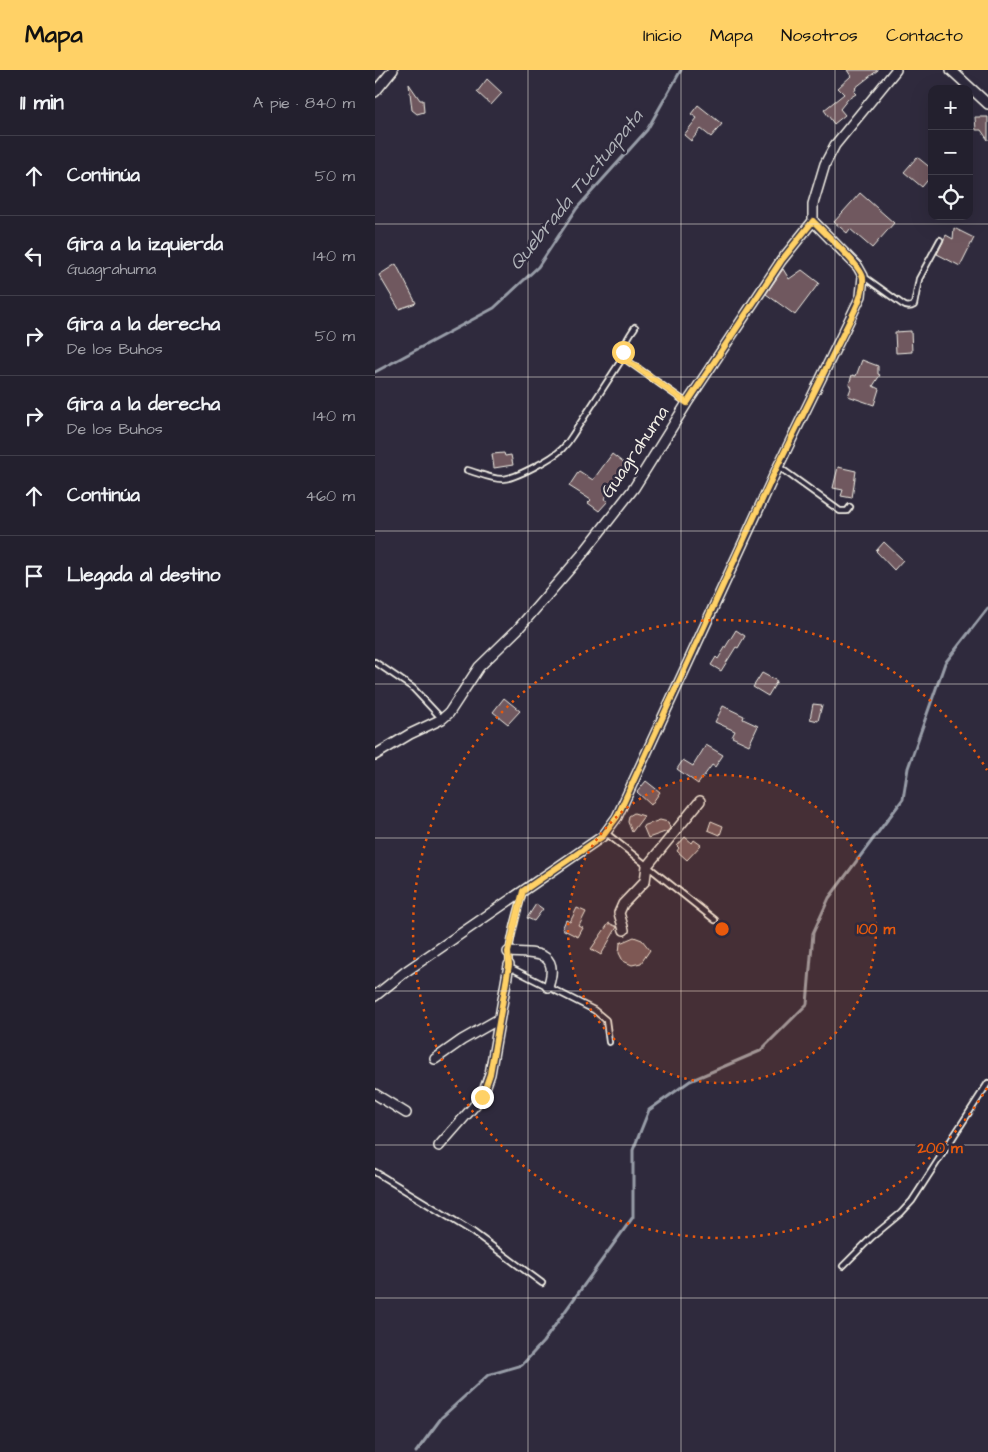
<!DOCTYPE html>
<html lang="es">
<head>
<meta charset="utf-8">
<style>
  :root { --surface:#23202e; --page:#2f2d3a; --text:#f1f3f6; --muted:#a3a3aa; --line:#403e4a; --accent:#ffd166 }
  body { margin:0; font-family:"Architects Daughter",sans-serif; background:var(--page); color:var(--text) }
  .controls { position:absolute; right:15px; top:15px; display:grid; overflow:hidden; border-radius:10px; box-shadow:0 5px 20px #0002 }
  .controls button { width:45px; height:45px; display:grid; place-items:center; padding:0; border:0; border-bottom:1px solid var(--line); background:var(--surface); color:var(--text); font:25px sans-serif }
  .stop { position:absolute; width:15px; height:15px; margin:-11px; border:4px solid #ffd166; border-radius:50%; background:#fff }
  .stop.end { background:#ffd166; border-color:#fff; box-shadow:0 1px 5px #0008 }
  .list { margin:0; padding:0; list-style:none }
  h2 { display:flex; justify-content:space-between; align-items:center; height:65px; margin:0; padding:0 20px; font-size:21px }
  h2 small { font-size:16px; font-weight:400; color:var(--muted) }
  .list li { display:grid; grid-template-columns:32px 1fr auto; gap:15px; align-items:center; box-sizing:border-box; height:80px; padding:0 20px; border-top:1px solid var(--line) }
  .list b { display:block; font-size:19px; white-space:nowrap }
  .list p { margin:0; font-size:16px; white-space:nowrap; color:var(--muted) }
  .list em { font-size:16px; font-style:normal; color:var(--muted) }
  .icon { flex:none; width:28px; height:28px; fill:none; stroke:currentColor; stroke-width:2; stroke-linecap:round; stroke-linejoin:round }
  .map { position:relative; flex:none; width:613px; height:1382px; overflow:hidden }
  header { display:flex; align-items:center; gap:30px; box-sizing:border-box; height:70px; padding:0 25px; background:var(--accent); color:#111 }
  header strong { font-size:24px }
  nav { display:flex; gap:28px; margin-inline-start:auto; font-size:18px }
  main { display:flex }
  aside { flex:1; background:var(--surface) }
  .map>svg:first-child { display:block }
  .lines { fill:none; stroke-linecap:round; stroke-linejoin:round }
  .stream { stroke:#989da8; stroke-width:3 }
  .building { fill:#6f595f; stroke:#f4f1e8 }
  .service-casing { stroke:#f4f1e8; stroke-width:8 }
  .minor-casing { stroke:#f4f1e8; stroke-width:12 }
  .service { stroke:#2f2a3d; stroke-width:4.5 }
  .minor { stroke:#2f2a3d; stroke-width:9 }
  .route { stroke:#ffd166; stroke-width:6 }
  .grid { fill:none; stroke:#f4f1e8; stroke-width:1; stroke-opacity:0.55 }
  .ring { fill:none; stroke:#e8590c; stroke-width:2.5; stroke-dasharray:2.5 5 }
  .labels { text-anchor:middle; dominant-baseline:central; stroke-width:5; stroke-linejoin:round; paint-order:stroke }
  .street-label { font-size:19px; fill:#f4f1e8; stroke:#2f2a3d }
  .water-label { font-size:20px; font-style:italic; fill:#afb2b8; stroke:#2f2a3d }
  .centre { fill:#e8590c; stroke:#2f2a3d; stroke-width:2.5 }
  .ring-label { font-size:15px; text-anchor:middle; font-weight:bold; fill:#e8590c; stroke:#2f2a3d; stroke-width:5; stroke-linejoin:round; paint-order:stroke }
</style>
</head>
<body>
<header>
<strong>Mapa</strong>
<nav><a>Inicio</a><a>Mapa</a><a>Nosotros</a><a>Contacto</a></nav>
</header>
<main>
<aside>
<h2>11 min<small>A pie · 840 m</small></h2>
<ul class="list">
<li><svg class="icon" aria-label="ahead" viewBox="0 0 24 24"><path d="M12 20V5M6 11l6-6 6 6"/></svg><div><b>Continúa</b></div><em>50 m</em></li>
<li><svg class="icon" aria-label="left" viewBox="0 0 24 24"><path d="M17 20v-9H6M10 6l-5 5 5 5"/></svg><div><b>Gira a la izquierda</b><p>Guagrahuma</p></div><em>140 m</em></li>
<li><svg class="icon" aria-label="right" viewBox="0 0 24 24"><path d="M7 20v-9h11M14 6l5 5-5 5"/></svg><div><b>Gira a la derecha</b><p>De los Buhos</p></div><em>50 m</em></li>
<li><svg class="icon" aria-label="right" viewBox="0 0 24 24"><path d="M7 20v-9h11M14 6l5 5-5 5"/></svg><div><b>Gira a la derecha</b><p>De los Buhos</p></div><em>140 m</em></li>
<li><svg class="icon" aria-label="ahead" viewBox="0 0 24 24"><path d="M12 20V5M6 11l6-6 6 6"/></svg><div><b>Continúa</b></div><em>460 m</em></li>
<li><svg class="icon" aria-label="arrive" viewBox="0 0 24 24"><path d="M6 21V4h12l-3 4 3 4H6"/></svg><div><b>Llegada al destino</b></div></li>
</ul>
</aside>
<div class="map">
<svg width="613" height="1382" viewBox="0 0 613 1382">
  <rect width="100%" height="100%" fill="#2f2a3d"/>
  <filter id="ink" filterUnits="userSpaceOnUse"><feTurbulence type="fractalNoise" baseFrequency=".02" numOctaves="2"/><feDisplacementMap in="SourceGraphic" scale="10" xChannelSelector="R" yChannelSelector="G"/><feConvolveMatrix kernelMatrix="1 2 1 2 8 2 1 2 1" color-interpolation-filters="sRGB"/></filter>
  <g filter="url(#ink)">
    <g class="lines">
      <path class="stream" d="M 0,302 L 119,238 L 163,197 L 202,138 L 272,60 L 306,0
        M 41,1382 L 67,1347 L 113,1305 L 147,1295 L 168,1272 L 258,1147 L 258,1080 L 274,1040 L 315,1011 L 385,981 L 432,934 L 438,863 L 454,828 L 528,729 L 533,698 L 570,593 L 613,538"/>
    </g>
    <path class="building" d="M 472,0 L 503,0 L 480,18 L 481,19 L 479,22 L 481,24 L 473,29 L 465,39 L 470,45 L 459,54 L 449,40 L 469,24 L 463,18 L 476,6 Z
      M 112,9 L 127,23 L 116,35 L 102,22 Z
      M 34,14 L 45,30 L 48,30 L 49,42 L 42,44 L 37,40 Z
      M 323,35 L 347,54 L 336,67 L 326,59 L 316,71 L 309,65 L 322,48 L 316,44 Z
      M 600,47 L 613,47 L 613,70 L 606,60 L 601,60 Z
      M 542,87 L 557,99 L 557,105 L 547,117 L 529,102 Z
      M 485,123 L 519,153 L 497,178 L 475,159 L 472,163 L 459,152 Z
      M 579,158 L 599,168 L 585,196 L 562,184 L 571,165 L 578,169 Z
      M 21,194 L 41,233 L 24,239 L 4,205 Z
      M 408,199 L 414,209 L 427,200 L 444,213 L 420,245 L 391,224 Z
      M 536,261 L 537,282 L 521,283 L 520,262 Z
      M 487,290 L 503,296 L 503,304 L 505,305 L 498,316 L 504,319 L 499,335 L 473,326 L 476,318 L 474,314 L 477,305 L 481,306 Z
      M 129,383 L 130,386 L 136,385 L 138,395 L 119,398 L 117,384 Z
      M 237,384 L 255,398 L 229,429 L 233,431 L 224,441 L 213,433 L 216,430 L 194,416 L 204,401 L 218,410 Z
      M 463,397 L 481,401 L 477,428 L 466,426 L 468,420 L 458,418 Z
      M 509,472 L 528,490 L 519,500 L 501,481 Z
      M 361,560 L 370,566 L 363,578 L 361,577 L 346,601 L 336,595 L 341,587 L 343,589 Z
      M 387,603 L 402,611 L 393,626 L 378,617 Z
      M 129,628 L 145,641 L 133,654 L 118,642 Z
      M 438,634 L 447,635 L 443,651 L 435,649 Z
      M 348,636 L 369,646 L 368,649 L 383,656 L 374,675 L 357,667 L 360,661 L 340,652 Z
      M 331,675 L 348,685 L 340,697 L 337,695 L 323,714 L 302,699 L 308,690 L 318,696 Z
      M 271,711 L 285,722 L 276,735 L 262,722 Z
      M 259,743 L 269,746 L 257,762 L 253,752 L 254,746 Z
      M 285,750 L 293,752 L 295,758 L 293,761 L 273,768 L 268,756 Z
      M 336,751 L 348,756 L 345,765 L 333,760 Z
      M 310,767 L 317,773 L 319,770 L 326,775 L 312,790 L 302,781 L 304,778 L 302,776 Z
      M 161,834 L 168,839 L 159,851 L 152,848 Z
      M 202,838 L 211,842 L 204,856 L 208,858 L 203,867 L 187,859 L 191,850 L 195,852 Z
      M 234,853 L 242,857 L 226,885 L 216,879 Z
      M 259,867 L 267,870 L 275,880 L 266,893 L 257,895 L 248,891 L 244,883 L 245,873 Z"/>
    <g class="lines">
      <g class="service-casing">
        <path id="service" d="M 488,206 L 527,234 C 531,237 534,238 539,235 L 544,209 L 565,170
          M 260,257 C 253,268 246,276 250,289 L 312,333
          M 404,397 L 465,441 L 472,441 L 475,437
          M 92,400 C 103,403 116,409 127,409 C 140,409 178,388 187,379 C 191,375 194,371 197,366 L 249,286
          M 0,592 L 38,618 L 67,649
          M 231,763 L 340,850
          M 148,822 C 144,838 128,886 136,898 L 219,940 L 231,950 L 234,972
          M 0,1102 L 98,1162 L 167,1213
          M 468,1196 L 497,1167 L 526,1143 L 537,1131 L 613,1013"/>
      </g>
      <g class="minor-casing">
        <path id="minor" d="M 576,0 L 613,34
          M 0,22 L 18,0
          M 0,685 L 35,664 L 67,649 L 74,643 L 104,597 L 142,560 L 206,486 L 259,418 L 312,333 L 406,191 L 438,151 L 438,134 L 450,94 L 460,75 L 521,0
          M 249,860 L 244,843 L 248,834 L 270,811 L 272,796 L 325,731
          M 133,882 C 159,884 186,879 173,917
          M 0,926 L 30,902 L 228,766 L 242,747 L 403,397 L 486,226 L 488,206 L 483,197 L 438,151
          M 60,989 L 87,970 L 124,949
          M 0,1024 L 31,1043
          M 64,1076 L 107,1027 L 115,1004 L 134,895"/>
      </g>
      <use href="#service" class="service"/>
      <use href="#minor" class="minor"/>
    </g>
  </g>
  <g class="lines" filter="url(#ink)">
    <path class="route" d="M 107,1027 L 115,1004 L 134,895 L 133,882 L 148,821 L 228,766 L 242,747 L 402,397 L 479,242 C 484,232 489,219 488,208 C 487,197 448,161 438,151 L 406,191 L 312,333 L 250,289 L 248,282"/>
  </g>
  <path class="grid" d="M 153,0 L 153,1382M 306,0 L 306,1382M 460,0 L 460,1382M 0,154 L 613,154M 0,307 L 613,307M 0,461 L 613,461M 0,614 L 613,614M 0,768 L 613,768M 0,921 L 613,921M 0,1075 L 613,1075M 0,1228 L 613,1228"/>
  <circle cx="347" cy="859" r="154" fill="#e8590c" fill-opacity=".12"/>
  <g class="ring">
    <circle cx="347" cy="859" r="154"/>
    <path d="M612 1018A309 309 0 1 1 612 700"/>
  </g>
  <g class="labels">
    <g class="street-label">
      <text transform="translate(260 382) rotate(-56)">Guagrahuma</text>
    </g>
    <g class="water-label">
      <text transform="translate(201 120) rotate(-51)">Quebrada Tuctuapata</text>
    </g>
  </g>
  <circle cx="347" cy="859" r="8" class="centre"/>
  <g class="ring-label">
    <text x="501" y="864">100 m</text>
    <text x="565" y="1083">200 m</text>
  </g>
</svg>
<div class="controls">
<button>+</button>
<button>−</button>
<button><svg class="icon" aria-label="locate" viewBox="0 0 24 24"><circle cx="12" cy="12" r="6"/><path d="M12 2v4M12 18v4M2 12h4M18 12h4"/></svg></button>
</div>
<div class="stop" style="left:248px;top:282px"></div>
<div class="stop end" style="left:107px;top:1027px"></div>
</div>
</main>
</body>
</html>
